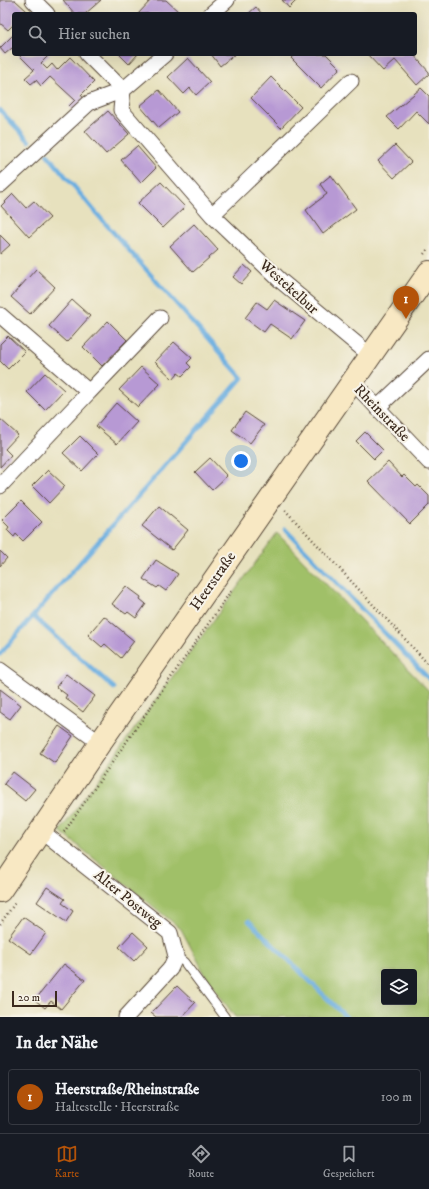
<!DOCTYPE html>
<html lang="de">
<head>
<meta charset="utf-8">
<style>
  :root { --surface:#171b24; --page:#242831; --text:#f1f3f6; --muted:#9ea1a6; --line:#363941; --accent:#b45309 }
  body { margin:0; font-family:"IM FELL DW Pica",serif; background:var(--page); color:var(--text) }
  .controls { position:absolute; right:12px; bottom:12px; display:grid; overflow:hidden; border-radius:4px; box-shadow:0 4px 16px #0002 }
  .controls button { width:36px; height:36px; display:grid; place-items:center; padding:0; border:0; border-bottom:1px solid var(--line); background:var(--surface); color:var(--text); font:20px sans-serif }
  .scale { position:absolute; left:12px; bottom:10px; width:45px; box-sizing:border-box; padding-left:4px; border:2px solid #3b2a1e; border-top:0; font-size:11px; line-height:14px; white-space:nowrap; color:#3b2a1e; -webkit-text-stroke:3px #f7f3e8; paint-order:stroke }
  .you { position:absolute; left:241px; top:461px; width:14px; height:14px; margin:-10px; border:3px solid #fff; border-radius:50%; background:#1a73e8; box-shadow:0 0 0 6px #1a73e833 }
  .badge { display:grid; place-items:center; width:26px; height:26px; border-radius:50%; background:var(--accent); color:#fff; font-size:13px; font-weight:700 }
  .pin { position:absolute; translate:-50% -33px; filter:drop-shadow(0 1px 2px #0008) }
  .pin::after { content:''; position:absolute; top:21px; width:14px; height:12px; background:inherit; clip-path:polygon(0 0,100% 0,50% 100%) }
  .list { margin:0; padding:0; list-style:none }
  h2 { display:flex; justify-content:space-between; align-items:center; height:52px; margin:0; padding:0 16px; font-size:17px }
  h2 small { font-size:13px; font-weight:400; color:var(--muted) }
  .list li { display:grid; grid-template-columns:26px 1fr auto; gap:12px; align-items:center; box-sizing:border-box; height:56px; margin:0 8px 8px; padding:0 8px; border:1px solid var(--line); border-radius:4px }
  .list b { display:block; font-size:15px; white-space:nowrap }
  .list p { margin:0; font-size:13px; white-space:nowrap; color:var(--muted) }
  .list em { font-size:13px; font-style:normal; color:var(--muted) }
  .icon { flex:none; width:22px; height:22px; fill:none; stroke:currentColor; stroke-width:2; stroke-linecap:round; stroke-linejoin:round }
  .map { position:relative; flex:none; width:429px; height:1017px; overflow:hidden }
  .search { position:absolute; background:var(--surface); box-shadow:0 4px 16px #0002; left:12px; right:12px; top:12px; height:44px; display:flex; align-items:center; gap:10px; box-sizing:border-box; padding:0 14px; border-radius:4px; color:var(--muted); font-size:15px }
  .sheet { height:116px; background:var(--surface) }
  nav { display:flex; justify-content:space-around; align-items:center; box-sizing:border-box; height:56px; border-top:1px solid var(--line); background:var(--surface); font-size:11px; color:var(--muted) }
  nav a { display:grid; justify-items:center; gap:2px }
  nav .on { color:var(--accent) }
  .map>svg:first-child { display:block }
  .green { fill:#a0c068; stroke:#6e7543; fill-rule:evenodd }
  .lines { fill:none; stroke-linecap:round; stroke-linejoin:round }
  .stream { stroke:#6baee0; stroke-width:4.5 }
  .building { fill:#b799d4 }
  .lane-casing { stroke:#554536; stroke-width:10 }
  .street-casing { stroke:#554536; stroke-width:17 }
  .secondary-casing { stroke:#554536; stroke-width:24 }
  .path { stroke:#554536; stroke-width:2.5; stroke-dasharray:1 3; stroke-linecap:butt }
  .lane { stroke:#fff; stroke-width:8 }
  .street { stroke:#fff; stroke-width:15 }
  .secondary { stroke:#f8e8c3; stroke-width:22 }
  .labels { text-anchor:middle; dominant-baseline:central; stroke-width:4; stroke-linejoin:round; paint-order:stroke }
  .street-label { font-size:15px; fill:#3b2a1e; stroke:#f7f3e8 }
</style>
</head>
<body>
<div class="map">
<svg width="429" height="1017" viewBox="0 0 429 1017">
  <rect width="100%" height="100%" fill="#f7f3e8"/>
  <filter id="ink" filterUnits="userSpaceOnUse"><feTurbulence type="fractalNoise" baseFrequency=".025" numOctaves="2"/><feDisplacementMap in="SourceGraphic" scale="8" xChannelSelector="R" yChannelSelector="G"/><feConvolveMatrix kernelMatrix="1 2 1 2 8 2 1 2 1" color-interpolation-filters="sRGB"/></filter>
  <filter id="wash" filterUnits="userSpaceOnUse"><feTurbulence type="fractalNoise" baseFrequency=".012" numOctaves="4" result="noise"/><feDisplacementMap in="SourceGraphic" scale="16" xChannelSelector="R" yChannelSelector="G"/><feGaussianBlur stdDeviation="0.9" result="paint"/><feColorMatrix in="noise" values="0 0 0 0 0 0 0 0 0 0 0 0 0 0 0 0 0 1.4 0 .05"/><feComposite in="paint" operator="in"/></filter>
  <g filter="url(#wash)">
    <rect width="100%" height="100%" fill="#e7e1be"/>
    <path class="green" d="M 277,533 L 429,691 L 429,1017 L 235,1017 L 206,976 L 181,929 L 60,831 ZM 384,972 L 414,972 L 414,1002 L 384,1002 Z"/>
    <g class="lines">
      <path class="stream" d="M 0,110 L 29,141
        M 47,154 L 97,214 L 242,378 L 33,616 L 114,688
        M 285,529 L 429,679
        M 0,654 L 33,616
        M 249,921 L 346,1017"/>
    </g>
    <g id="blocks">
      <path class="building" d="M 0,0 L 15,0 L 27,11 L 23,14 L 14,14 L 14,24 L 8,30 L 0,23 Z
        M 63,0 L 101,0 L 85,14 L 75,14 Z
        M 151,0 L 166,0 L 180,13 L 138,14 Z
        M 282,0 L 297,0 L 289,8 Z
        M 256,7 L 262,14 L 248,14 Z
        M 14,34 L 14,50 L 12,48 L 5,54 L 0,48 Z
        M 18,54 L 50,54 L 41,63 L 47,69 L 52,64 L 57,70 L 70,57 L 94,82 L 81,95 L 85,100 L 74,111 L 69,106 L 75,100 L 50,77 L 41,86 L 36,80 L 31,84 L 25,78 L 34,70 Z
        M 119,54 L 138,54 L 129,64 Z
        M 211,54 L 235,54 L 220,66 Z
        M 295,54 L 326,54 L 340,68 L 321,88 L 291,58 Z
        M 367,54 L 413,54 L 429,72 L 429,74 L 417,85 L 395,60 L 383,71 Z
        M 188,58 L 210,82 L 196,95 L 190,88 L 184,94 L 168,77 Z
        M 271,77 L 301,107 L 281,128 L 251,98 Z
        M 421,88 L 429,96 L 429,124 L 416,111 L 399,129 L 387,117 Z
        M 159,90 L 178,112 L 159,128 L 140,106 Z
        M 108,111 L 129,134 L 106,154 L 85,131 Z
        M 395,145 L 411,162 L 394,178 L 378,161 Z
        M 137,146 L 156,168 L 141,183 L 121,160 Z
        M 331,175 L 356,209 L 323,234 L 306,210 L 327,194 L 320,184 Z
        M 161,182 L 185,207 L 163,228 L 138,203 Z
        M 13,194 L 26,208 L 34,201 L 50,218 L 29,237 L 1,206 Z
        M 194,224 L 218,250 L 193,272 L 170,246 Z
        M 0,235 L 10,245 L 0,254 Z
        M 244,265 L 252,272 L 241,284 L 233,277 Z
        M 36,269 L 55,287 L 30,314 L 11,297 Z
        M 72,300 L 90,316 L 67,342 L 49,326 Z
        M 274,300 L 305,321 L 292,339 L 270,324 L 264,332 L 245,318 L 257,302 L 267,309 Z
        M 108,321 L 127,340 L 102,366 L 83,347 Z
        M 8,336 L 25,352 L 8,369 L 0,361 L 0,344 Z
        M 174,342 L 192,358 L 187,363 L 191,367 L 182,376 L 178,373 L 173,379 L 155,362 Z
        M 141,367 L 160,384 L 138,407 L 119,390 Z
        M 45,373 L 64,390 L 45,410 L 27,392 Z
        M 116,403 L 137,422 L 117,444 L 96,426 Z
        M 245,412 L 264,425 L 250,443 L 232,430 Z
        M 0,419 L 18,435 L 5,449 L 11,455 L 0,467 Z
        M 365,432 L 383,450 L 374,459 L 356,441 Z
        M 80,436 L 98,454 L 82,471 L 63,453 Z
        M 210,458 L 227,476 L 212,490 L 195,472 Z
        M 388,462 L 402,477 L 404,475 L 416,487 L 418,485 L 429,496 L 429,505 L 410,524 L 368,481 Z
        M 48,470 L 65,486 L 49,503 L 32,486 Z
        M 21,501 L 42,522 L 23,541 L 16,534 L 14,537 L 7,530 L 9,527 L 2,520 Z
        M 159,506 L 188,530 L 172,550 L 142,526 Z
        M 0,551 L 7,558 L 0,566 Z
        M 156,560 L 178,574 L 166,591 L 159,586 L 157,588 L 143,579 Z
        M 126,586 L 141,597 L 140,599 L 146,604 L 136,618 L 128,612 L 126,614 L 112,604 Z
        M 104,616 L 134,641 L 121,658 L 105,644 L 102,647 L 88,635 Z
        M 66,674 L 95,696 L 83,712 L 65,698 L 67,695 L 56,687 Z
        M 0,689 L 21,705 L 10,719 L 0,712 Z
        M 59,726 L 73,736 L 55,763 L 40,753 Z
        M 13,772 L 35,789 L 25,801 L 4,784 Z
        M 47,887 L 65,899 L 62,903 L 73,911 L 66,922 L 37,902 Z
        M 23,917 L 46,933 L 31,954 L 8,938 Z
        M 133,932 L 148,946 L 134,961 L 119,947 Z
        M 64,964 L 85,980 L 61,1009 L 51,1001 L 45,1008 L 35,1000 Z
        M 177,986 L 195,1003 L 182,1017 L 156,1017 L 151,1013 Z"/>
    </g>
  </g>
  <g filter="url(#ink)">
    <use href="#blocks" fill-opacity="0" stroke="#554536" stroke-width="1"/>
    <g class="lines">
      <g class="lane-casing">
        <path id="lane" d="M 176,956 L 184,962 L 225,1017"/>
      </g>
      <g class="street-casing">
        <path id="street" d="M 33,0 L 47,14
          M 211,14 L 227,0
          M 87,54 L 123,90 L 121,110 L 212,215 L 281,281 L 370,355
          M 0,185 L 89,103 L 123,90 L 165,54
          M 212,215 L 351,81
          M 0,315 L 89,392 L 0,486
          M 352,381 L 429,462
          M 89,392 L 160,318
          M 377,408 L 429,359
          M 0,670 L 100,743
          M 41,831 L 170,933 L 176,956 L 170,969 L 126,1017"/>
      </g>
      <g class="secondary-casing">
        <path id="secondary" d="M 0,891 L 100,743 L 429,272"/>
      </g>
      <path class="path" d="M 424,254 L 429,248
        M 285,510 L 429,665
        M 64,832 L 231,591
        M 0,924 L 15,903"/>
      <use href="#lane" class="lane"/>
      <use href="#street" class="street"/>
      <use href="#secondary" class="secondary"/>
    </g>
  </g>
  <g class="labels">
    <g class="street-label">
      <text transform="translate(289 287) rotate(42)">Westekelbur</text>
      <text transform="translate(382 413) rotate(46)">Rheinstraße</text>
      <text transform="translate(213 581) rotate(-55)">Heerstraße</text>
      <text transform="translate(128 899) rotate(39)">Alter Postweg</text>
    </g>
  </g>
</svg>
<div class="controls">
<button><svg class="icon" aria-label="layers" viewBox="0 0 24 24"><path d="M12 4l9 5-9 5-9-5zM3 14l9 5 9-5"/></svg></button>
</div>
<div class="scale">20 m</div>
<div class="you"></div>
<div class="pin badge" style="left:406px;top:319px">1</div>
<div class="search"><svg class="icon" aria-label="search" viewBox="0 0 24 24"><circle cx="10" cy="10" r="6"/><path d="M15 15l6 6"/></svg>Hier suchen</div>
</div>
<section class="sheet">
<h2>In der Nähe<small></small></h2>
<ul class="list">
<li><span class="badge">1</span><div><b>Heerstraße/Rheinstraße</b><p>Haltestelle · Heerstraße</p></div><em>100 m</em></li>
</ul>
</section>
<nav>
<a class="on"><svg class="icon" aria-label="map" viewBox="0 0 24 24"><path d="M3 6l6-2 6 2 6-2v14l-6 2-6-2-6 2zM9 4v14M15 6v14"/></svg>Karte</a>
<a><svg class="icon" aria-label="directions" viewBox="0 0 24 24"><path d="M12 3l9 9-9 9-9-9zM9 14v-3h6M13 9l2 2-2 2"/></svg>Route</a>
<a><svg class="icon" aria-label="saved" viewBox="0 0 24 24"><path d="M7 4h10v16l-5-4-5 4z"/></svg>Gespeichert</a>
</nav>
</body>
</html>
